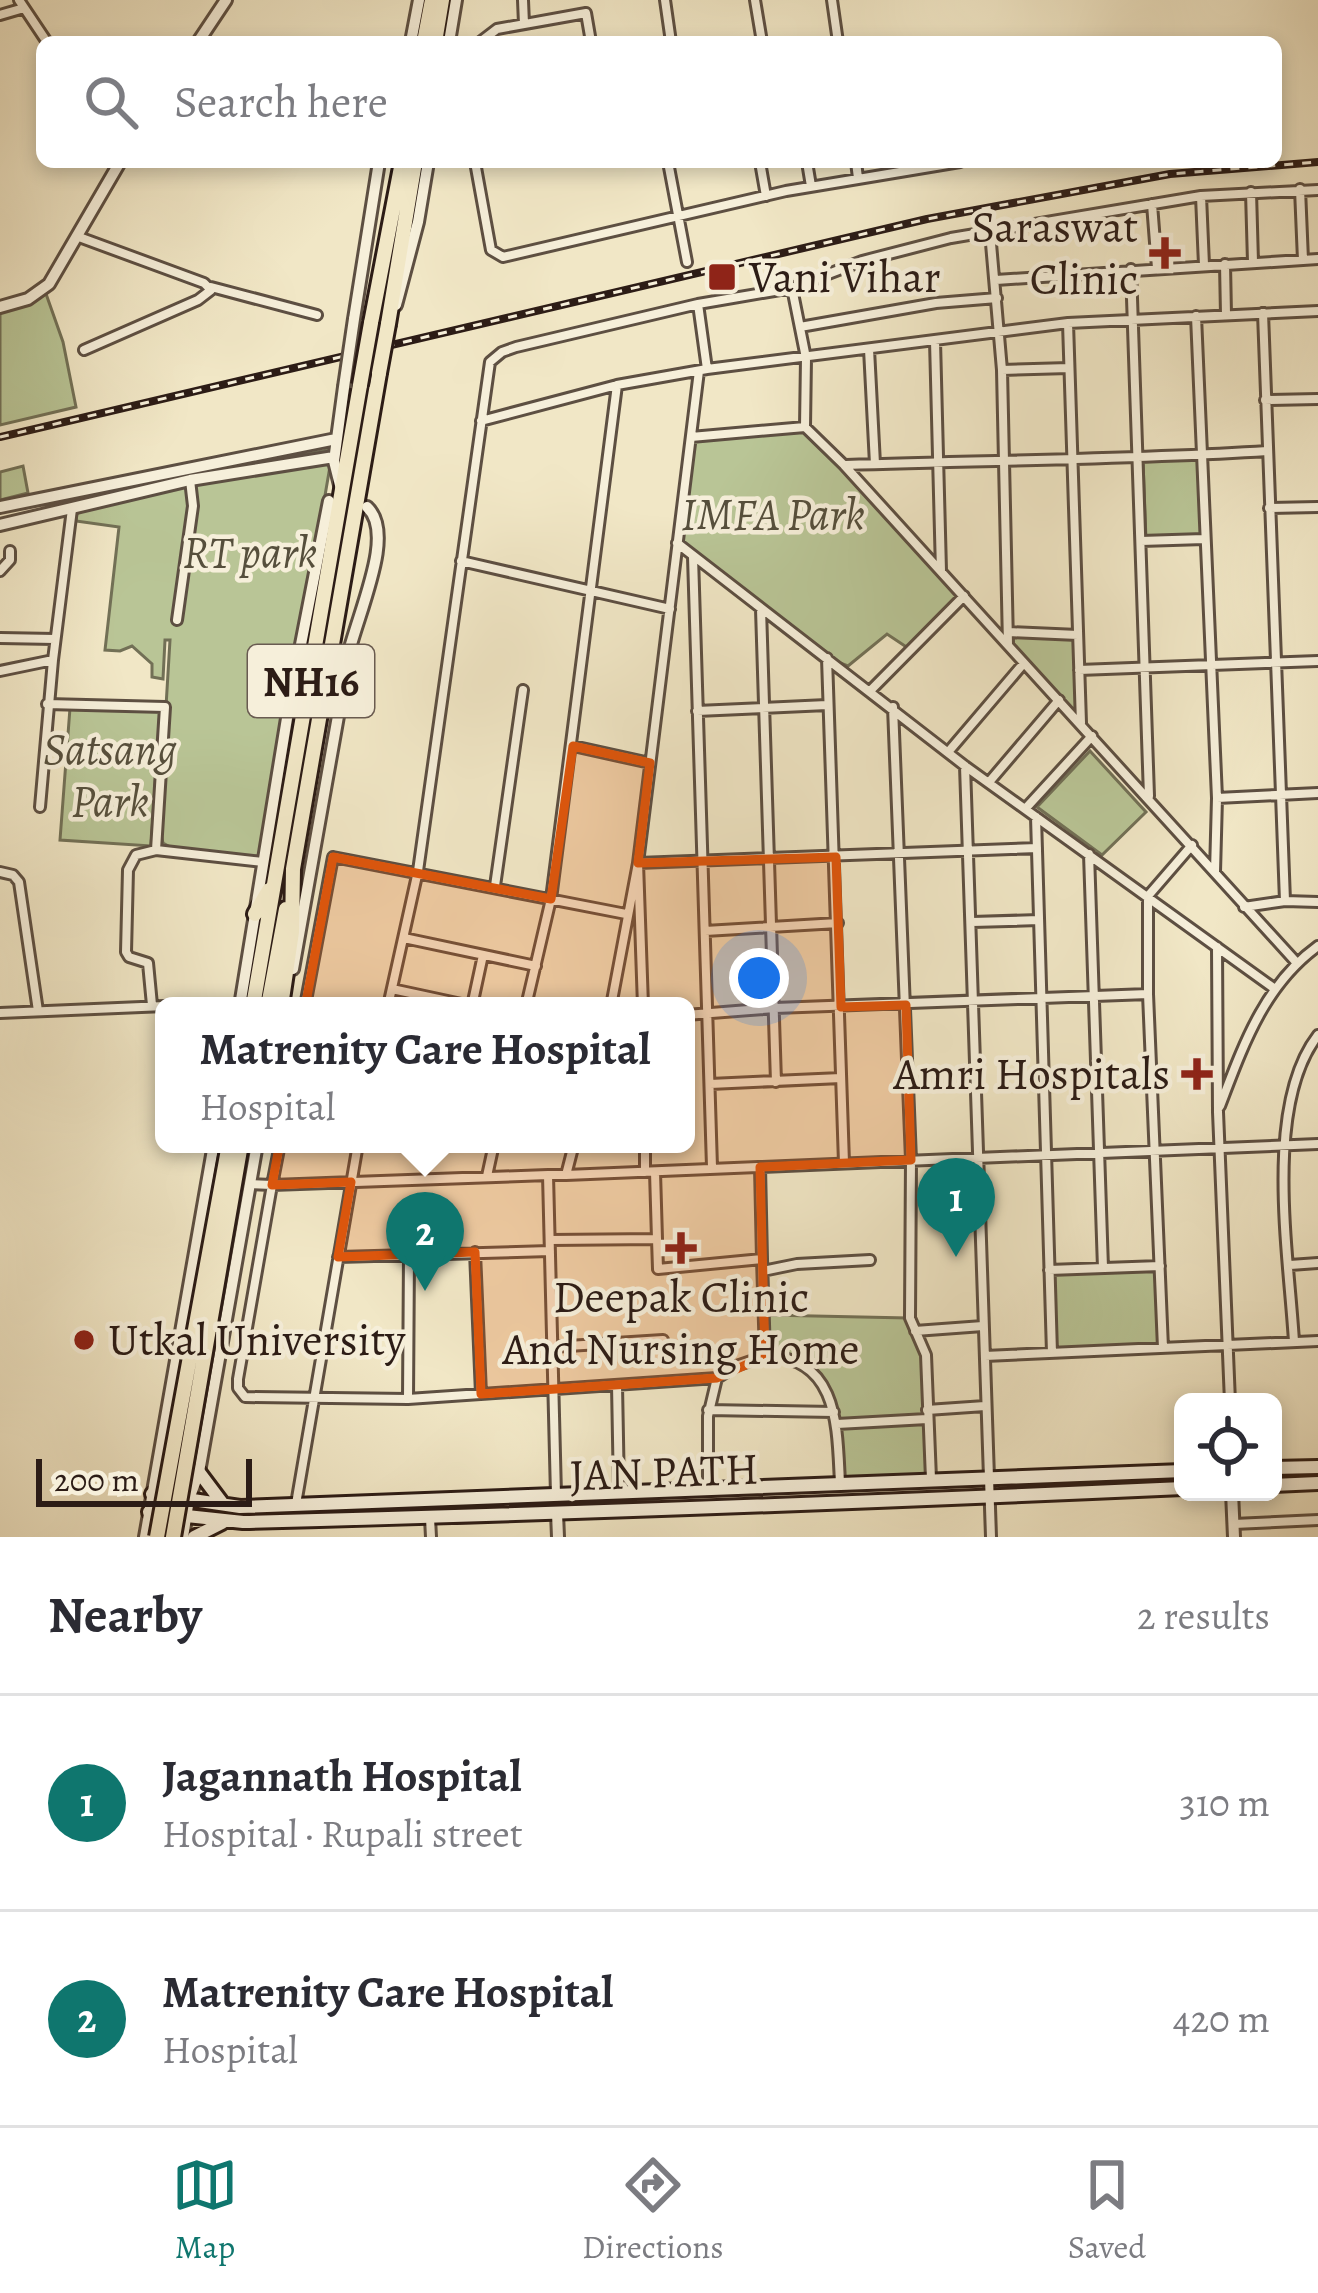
<!DOCTYPE html>
<html lang="en">
<head>
<meta charset="utf-8">
<style>
  :root { --surface:#fff; --page:#f7f7f7; --text:#2b2b33; --muted:#7c7c81; --line:#e1e1e2; --accent:#0f766e }
  body { margin:0; font-family:Alegreya,serif; background:var(--page); color:var(--text) }
  .controls { position:absolute; right:36px; bottom:36px; display:grid; overflow:hidden; border-radius:18px; box-shadow:0 6px 18px #0003 }
  .controls button { width:108px; height:108px; display:grid; place-items:center; padding:0; border:0; border-bottom:3px solid var(--line); background:var(--surface); color:var(--text); font:60px sans-serif }
  .scale { position:absolute; left:36px; bottom:30px; width:216px; box-sizing:border-box; padding-left:12px; border:6px solid #2c1c16; border-top:0; font-size:33px; line-height:42px; white-space:nowrap; color:#2c1c16; -webkit-text-stroke:9px #f6efda; paint-order:stroke }
  .you { position:absolute; left:759px; top:978px; width:42px; height:42px; margin:-30px; border:9px solid #fff; border-radius:50%; background:#1a73e8; box-shadow:0 0 0 18px #1a73e833 }
  .badge { display:grid; place-items:center; width:78px; height:78px; border-radius:50%; background:var(--accent); color:#fff; font-size:39px; font-weight:700 }
  .pin { position:absolute; translate:-50% -99px; filter:drop-shadow(0 3px 6px #0008) }
  .pin::after { content:''; position:absolute; top:63px; width:42px; height:36px; background:inherit; clip-path:polygon(0 0,100% 0,50% 100%) }
  .popup { position:absolute; left:155px; top:997px; width:540px; height:156px; box-sizing:border-box; display:grid; place-content:center; border-radius:18px; background:var(--surface); filter:drop-shadow(0 3px 9px #0005); font-size:39px; white-space:nowrap; color:var(--muted) }
  .popup b { font-size:45px; color:var(--text) }
  .popup::after { content:''; position:absolute; left:50%; top:100%; margin-left:-24px; border:24px solid transparent; border-top-color:var(--surface) }
  .list { margin:0; padding:0; list-style:none }
  h2 { display:flex; justify-content:space-between; align-items:center; height:156px; margin:0; padding:0 48px; font-size:51px }
  h2 small { font-size:39px; font-weight:400; color:var(--muted) }
  .list li { display:grid; grid-template-columns:78px 1fr auto; gap:36px; align-items:center; box-sizing:border-box; height:216px; padding:0 48px; border-top:3px solid var(--line) }
  .list b { display:block; font-size:45px; white-space:nowrap }
  .list p { margin:0; font-size:39px; white-space:nowrap; color:var(--muted) }
  .list em { font-size:39px; font-style:normal; color:var(--muted) }
  .icon { flex:none; width:66px; height:66px; fill:none; stroke:currentColor; stroke-width:2; stroke-linecap:round; stroke-linejoin:round }
  .map { position:relative; flex:none; width:1318px; height:1537px; overflow:hidden }
  .search { position:absolute; background:var(--surface); box-shadow:0 6px 18px #0003; left:36px; right:36px; top:36px; height:132px; display:flex; align-items:center; gap:30px; box-sizing:border-box; padding:0 42px; border-radius:18px; color:var(--muted); font-size:45px }
  .sheet { height:588px; background:var(--surface) }
  nav { display:flex; justify-content:space-around; align-items:center; box-sizing:border-box; height:168px; border-top:3px solid var(--line); background:var(--surface); font-size:33px; color:var(--muted) }
  nav a { display:grid; justify-items:center; gap:6px }
  nav .on { color:var(--accent) }
  .map>svg:first-child { display:block }
  .green { fill:#b9c596; stroke:#727056; stroke-width:3 }
  .lines { fill:none; stroke-linecap:round; stroke-linejoin:round }
  .minor-casing { stroke:#5d4f42; stroke-width:14 }
  .tertiary-casing { stroke:#5d4f42; stroke-width:16 }
  .secondary-casing { stroke:#2c1c16; stroke-width:18 }
  .trunk-casing { stroke:#2c1c16; stroke-width:20 }
  .minor { stroke:#f6efda; stroke-width:8 }
  .tertiary { stroke:#f6efda; stroke-width:10 }
  .secondary { stroke:#f6efda; stroke-width:12 }
  .trunk { stroke:#f1e7c6; stroke-width:14 }
  .rail-casing { stroke:#2c1c16; stroke-width:8 }
  .rail { stroke:#f6efda; stroke-width:3; stroke-dasharray:9; stroke-linecap:butt }
  .tertiary-bridge-casing { stroke:#5d4f42; stroke-width:16; stroke-linecap:butt }
  .trunk-bridge-casing { stroke:#2c1c16; stroke-width:20; stroke-linecap:butt }
  .tertiary-bridge { stroke:#f6efda; stroke-width:10 }
  .trunk-bridge { stroke:#f1e7c6; stroke-width:14 }
  .marked { fill:#df560c; fill-opacity:0.2; stroke:#df560c; stroke-width:9; stroke-linejoin:round }
  .poi-dot { fill:#8f2418; stroke:#f6efda; stroke-width:4.5 }
  .labels { text-anchor:middle; dominant-baseline:central; stroke-width:9; stroke-linejoin:round; paint-order:stroke }
  .shield { fill:#f6efda; stroke:#695b51; stroke-width:3 }
  .shield-label { font-size:42px; font-weight:bold; fill:#2c1c16 }
  .poi-label { font-size:45px; fill:#2c1c16; stroke:#f6efda; text-anchor:end }
  .park-label { font-size:45px; font-style:italic; fill:#564f3c; stroke:#f6efda }
  .street-label { font-size:45px; fill:#2c1c16; stroke:#f6efda }
</style>
</head>
<body>
<div class="map">
<svg width="1318" height="1537" viewBox="0 0 1318 1537">
  <rect width="100%" height="100%" fill="#f1e7c6"/>
  <filter id="stains"><feTurbulence type="fractalNoise" baseFrequency=".00167" numOctaves="4"/><feColorMatrix values="0 0 0 0 .2 0 0 0 0 .09 0 0 0 0 .02 0 0 0 .5 -.17"/></filter>
  <radialGradient id="worn" r=".72"><stop offset=".6" stop-color="#630" stop-opacity="0"/><stop offset="1" stop-color="#630" stop-opacity=".3"/></radialGradient>
  <path class="green" d="M 45,291 L 63,342 L 76,407 L 0,425 L 0,307 Z
    M 805,427 L 964,596 L 911,650 L 887,634 L 848,666 L 827,658 L 677,543 L 691,437 Z
    M 333,449 L 262,861 L 170,847 L 163,843 L 159,823 L 170,640 L 165,640 L 163,679 L 152,677 L 152,664 L 132,646 L 120,651 L 105,650 L 119,527 L 76,521 L 77,513 L 192,476 Z
    M 1198,459 L 1201,538 L 1146,540 L 1143,461 Z
    M 23,466 L 28,493 L 0,500 L 0,472 Z
    M 1009,632 L 1078,635 L 1081,724 L 1008,646 Z
    M 70,708 L 160,710 L 151,846 L 60,840 Z
    M 1090,751 L 1146,812 L 1102,855 L 1037,807 Z
    M 1158,1270 L 1159,1344 L 1056,1349 L 1053,1274 Z
    M 767,1315 L 908,1318 L 924,1355 L 925,1417 L 838,1423 C 824,1374 812,1368 766,1355 Z
    M 926,1420 L 930,1478 L 842,1483 L 838,1425 Z"/>
  <g class="lines">
    <g class="minor-casing">
      <path id="minor" d="M 19,0 L 47,42
        M 523,0 L 524,24
        M 665,0 L 671,42
        M 755,0 L 762,42
        M 832,0 L 838,42
        M 0,15 L 24,8
        M 480,42 L 497,29 L 586,13 L 591,42
        M 475,162 L 491,250 L 503,257 L 786,191 L 960,162
        M 668,162 L 687,262
        M 760,162 L 766,196
        M 807,162 L 811,186
        M 856,162 L 858,178
        M 1300,189 L 1303,260
        M 1251,192 L 1253,262
        M 1201,196 L 1204,265
        M 1152,204 L 1157,268
        M 990,232 L 1002,370 L 1008,644
        M 79,237 L 204,283 L 211,290 L 198,300 L 84,350
        M 1225,264 L 1226,315
        M 1131,269 L 1149,796
        M 996,280 L 1318,259
        M 211,287 L 317,315
        M 698,304 L 792,288
        M 1263,313 L 1285,901
        M 1196,316 L 1217,798 L 1215,872
        M 1068,323 L 1081,723
        M 800,327 L 936,303 L 997,298
        M 935,341 L 941,571
        M 869,349 L 875,464
        M 1002,370 L 1069,368
        M 1265,400 L 1318,399
        M 481,421 L 617,385 L 707,369 L 1068,323 L 1318,311
        M 691,437 L 805,427
        M 846,465 C 987,460 1127,460 1267,451
        M 1269,508 L 1318,507
        M 1141,541 L 1204,539
        M 677,543 L 965,766 L 1275,989
        M 693,557 L 712,1167
        M 461,561 L 670,609
        M 0,571 L 10,560 L 10,551
        M 761,609 L 776,1082
        M 177,620 L 193,506 L 190,480
        M 1009,632 L 1078,635
        M 0,638 L 55,639
        M 827,658 L 844,1163
        M 1079,670 L 1318,661
        M 0,671 L 53,660 L 72,509
        M 871,690 L 964,596
        M 47,704 L 165,707 L 156,850
        M 893,707 L 911,1160 L 910,1318 L 926,1355 L 931,1479
        M 697,711 L 827,705
        M 573,746 L 650,763
        M 949,751 L 1024,663
        M 965,766 L 991,1537
        M 990,781 L 1059,700
        M 1217,798 L 1318,793
        M 40,807 L 53,660
        M 1026,808 L 1092,736
        M 1036,817 L 1052,1353
        M 1089,854 L 1103,1268
        M 0,872 L 13,875 L 19,882 L 38,1011
        M 495,886 L 523,690
        M 1244,907 L 1285,901 L 1318,902
        M 972,922 L 1039,920
        M 705,931 L 838,923
        M 404,938 L 536,966
        M 1217,947 L 1218,1112 L 1230,1402
        M 1296,962 L 844,465 L 805,427 L 806,358 L 792,288 L 862,261 L 951,238 L 1201,196 L 1318,190
        M 392,989 L 471,1006
        M 152,1005 L 148,963 L 129,957 L 126,952 L 128,870 L 136,855 L 156,850 L 263,862
        M 305,1006 L 333,857 L 626,914
        M 388,1006 L 418,871 L 490,362 L 502,352 L 516,347 L 698,304 L 707,369
        M 472,1006 L 483,955
        M 526,1006 L 551,899 L 617,385
        M 611,1006 L 638,863 L 699,371
        M 643,1006 L 638,863 L 1037,848
        M 0,1013 L 165,1006
        M 686,1015 L 775,1008 L 1148,994
        M 710,1084 L 841,1078
        M 1220,1106 C 1243,1046 1264,985 1318,946
        M 280,1144 L 272,1185 L 548,1175 L 556,1495
        M 645,1144 L 645,1172
        M 548,1175 L 566,1175 L 574,1144
        M 566,1175 L 1318,1144
        M 487,1176 L 494,1144
        M 250,1184 L 272,1185 L 238,1379 L 238,1388 L 245,1397 L 408,1399 L 717,1378 L 736,1366 L 765,1356 L 762,1259
        M 657,1239 L 658,1269 L 762,1259 L 760,1167
        M 550,1240 L 657,1239 L 655,1172
        M 475,1252 L 481,1394
        M 338,1257 L 550,1251
        M 1290,1265 L 1318,1263
        M 1049,1270 L 1160,1266
        M 763,1271 L 797,1264 L 870,1260
        M 915,1331 L 983,1326
        M 1294,1342 C 1289,1255 1263,1106 1318,1035
        M 552,1347 L 663,1340
        M 1163,1348 L 1148,994 L 1148,896 L 1192,845
        M 765,1356 C 839,1357 837,1427 840,1483
        M 985,1356 L 1318,1341
        M 617,1385 L 619,1492
        M 408,1399 L 409,1256
        M 708,1410 L 834,1412
        M 927,1410 L 985,1406
        M 837,1424 L 927,1419
        M 708,1488 L 708,1416 L 717,1378
        M 296,1504 L 358,1144
        M 430,1518 L 431,1537
        M 1234,1524 L 1318,1520"/>
    </g>
    <g class="tertiary-casing">
      <path id="tertiary" d="M 198,42 L 226,0
        M 411,42 L 419,0
        M 449,42 L 456,0
        M 396,305 L 418,222 L 428,162
        M 0,307 L 28,299 L 49,284 L 120,162
        M 354,319 L 379,162
        M 341,489 L 334,461 L 344,387
        M 0,507 L 336,439
        M 0,525 L 190,480 L 334,457
        M 293,969 L 343,688 C 341,642 402,539 367,507
        M 240,1006 L 289,706 L 329,501
        M 1232,1492 L 1234,1537
        M 557,1513 L 558,1537
        M 145,1537 L 214,1144
        M 183,1537 L 189,1499 L 199,1472 L 257,1144"/>
    </g>
    <g class="secondary-casing">
      <path id="secondary" d="M 1273,1468 L 1318,1467
        M 199,1472 L 223,1504
        M 1273,1485 L 1318,1483
        M 152,1494 L 240,1507 L 1183,1471
        M 149,1512 L 243,1522 C 556,1514 870,1502 1183,1488
        M 194,1537 L 222,1523"/>
    </g>
    <g class="trunk-casing">
      <path id="trunk" d="M 424,42 L 432,0
        M 435,42 L 442,0
        M 371,323 L 402,162
        M 388,324 L 415,162
        M 330,703 L 342,668
        M 255,914 L 269,890
        M 253,1006 L 360,385
        M 268,1006 L 286,909
        M 281,1006 L 292,932 L 293,869 L 379,373"/>
    </g>
    <use href="#minor" class="minor"/>
    <use href="#tertiary" class="tertiary"/>
    <use href="#secondary" class="secondary"/>
    <use href="#trunk" class="trunk"/>
    <g class="rail-casing">
      <path id="rail" d="M 0,437 L 927,219 L 1170,174 L 1318,162"/>
    </g>
    <use href="#rail" class="rail"/>
    <g class="tertiary-bridge-casing">
      <path id="tertiary-bridge" d="M 344,387 L 354,319"/>
    </g>
    <g class="trunk-bridge-casing">
      <path id="trunk-bridge" d="M 379,373 L 388,324
        M 360,385 L 371,323
        M 157,1537 L 229,1144
        M 173,1537 L 241,1144"/>
    </g>
    <use href="#tertiary-bridge" class="tertiary-bridge"/>
    <use href="#trunk-bridge" class="trunk-bridge"/>
  </g>
  <path class="marked" d="M 573,746 L 650,763 L 638,863 L 836,857 L 841,1007 L 906,1005 L 911,1160 L 760,1167 L 765,1356 L 717,1378 L 481,1394 L 475,1252 L 338,1257 L 351,1182 L 272,1185 L 333,857 L 551,899 Z"/>
  <g class="poi-dot">
    <path d="M1159 235h12v12h12v12h-12v12h-12v-12h-12v-12h12z"/>
    <rect x="707" y="262" width="30" height="30" rx="6"/>
    <path d="M1191 1056h12v12h12v12h-12v12h-12v-12h-12v-12h12z"/>
    <path d="M675 1230h12v12h12v12h-12v12h-12v-12h-12v-12h12z"/>
    <circle cx="84" cy="1340" r="12"/>
  </g>
  <g class="labels">
    <rect class="shield" x="248" y="645" width="126" height="72" rx="9"/>
    <g class="shield-label">
      <text x="311" y="681">NH16</text>
    </g>
    <g class="poi-label">
      <text x="1138" y="227">Saraswat<tspan x="1138" dy="52">Clinic</tspan></text>
      <text x="749" y="277" text-anchor="start">Vani Vihar</text>
      <text x="1170" y="1074">Amri Hospitals</text>
      <text x="681" y="1297" text-anchor="middle">Deepak Clinic<tspan x="681" dy="52">And Nursing Home</tspan></text>
      <text x="108" y="1340" text-anchor="start">Utkal University</text>
    </g>
    <g class="park-label">
      <text x="773" y="514">IMFA Park</text>
      <text x="250" y="552">RT park</text>
      <text x="110" y="749">Satsang<tspan x="110" dy="52">Park</tspan></text>
    </g>
    <g class="street-label">
      <text transform="translate(664 1472) rotate(-2)">JAN PATH</text>
    </g>
  </g>
  <rect width="100%" height="100%" filter="url(#stains)"/>
  <rect width="100%" height="100%" fill="url(#worn)"/>
</svg>
<div class="controls">
<button><svg class="icon" aria-label="locate" viewBox="0 0 24 24"><circle cx="12" cy="12" r="6"/><path d="M12 2v4M12 18v4M2 12h4M18 12h4"/></svg></button>
</div>
<div class="scale">200 m</div>
<div class="you"></div>
<div class="pin badge" style="left:956px;top:1257px">1</div>
<div class="pin badge" style="left:425px;top:1291px">2</div>
<div class="popup"><b>Matrenity Care Hospital</b>Hospital</div>
<div class="search"><svg class="icon" aria-label="search" viewBox="0 0 24 24"><circle cx="10" cy="10" r="6"/><path d="M15 15l6 6"/></svg>Search here</div>
</div>
<section class="sheet">
<h2>Nearby<small>2 results</small></h2>
<ul class="list">
<li><span class="badge">1</span><div><b>Jagannath Hospital</b><p>Hospital · Rupali street</p></div><em>310 m</em></li>
<li><span class="badge">2</span><div><b>Matrenity Care Hospital</b><p>Hospital</p></div><em>420 m</em></li>
</ul>
</section>
<nav>
<a class="on"><svg class="icon" aria-label="map" viewBox="0 0 24 24"><path d="M3 6l6-2 6 2 6-2v14l-6 2-6-2-6 2zM9 4v14M15 6v14"/></svg>Map</a>
<a><svg class="icon" aria-label="directions" viewBox="0 0 24 24"><path d="M12 3l9 9-9 9-9-9zM9 14v-3h6M13 9l2 2-2 2"/></svg>Directions</a>
<a><svg class="icon" aria-label="saved" viewBox="0 0 24 24"><path d="M7 4h10v16l-5-4-5 4z"/></svg>Saved</a>
</nav>
</body>
</html>
